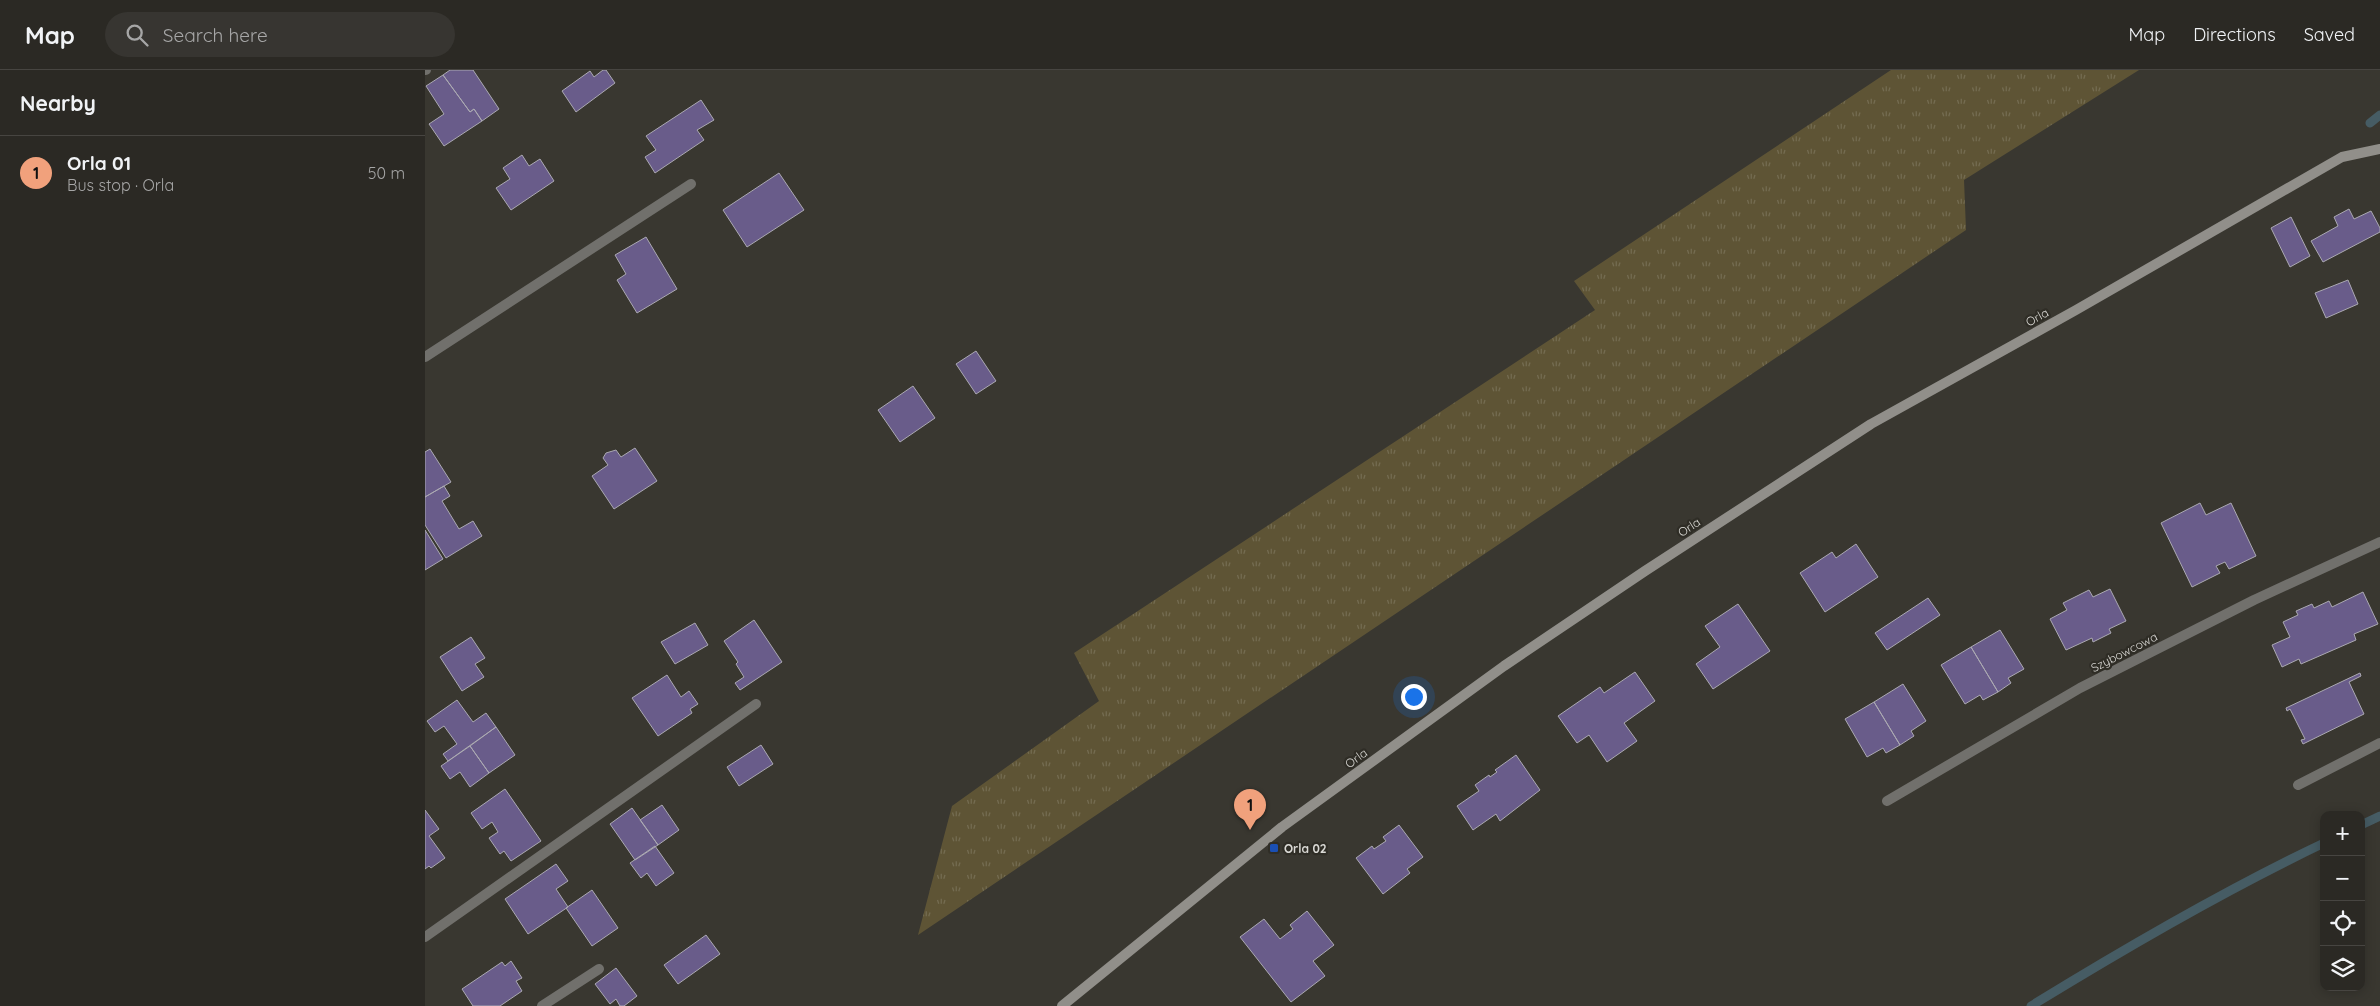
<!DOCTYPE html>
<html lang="en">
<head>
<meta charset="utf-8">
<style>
  :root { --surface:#2b2924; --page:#373531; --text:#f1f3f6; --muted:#a6a6a6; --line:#474541; --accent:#f1a17c }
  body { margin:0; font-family:Quicksand,sans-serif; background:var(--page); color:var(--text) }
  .controls { position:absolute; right:15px; bottom:15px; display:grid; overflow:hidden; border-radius:10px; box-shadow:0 2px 12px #0003 }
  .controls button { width:45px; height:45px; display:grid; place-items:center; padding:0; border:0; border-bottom:1px solid var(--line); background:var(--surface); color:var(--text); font:25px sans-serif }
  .you { position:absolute; left:988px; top:626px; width:18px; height:18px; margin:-12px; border:4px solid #fff; border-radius:50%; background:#1a73e8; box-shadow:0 0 0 8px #1a73e833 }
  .badge { display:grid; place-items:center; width:32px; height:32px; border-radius:50%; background:var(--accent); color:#111; font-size:16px; font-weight:700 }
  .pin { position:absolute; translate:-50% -41px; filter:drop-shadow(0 1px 2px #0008) }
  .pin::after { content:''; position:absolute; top:26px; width:18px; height:15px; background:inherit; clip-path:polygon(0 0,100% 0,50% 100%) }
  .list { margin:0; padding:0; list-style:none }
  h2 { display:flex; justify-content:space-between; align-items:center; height:65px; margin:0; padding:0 20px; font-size:21px }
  h2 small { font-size:16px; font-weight:400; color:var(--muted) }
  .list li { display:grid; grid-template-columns:32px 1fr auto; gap:15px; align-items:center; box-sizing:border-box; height:75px; padding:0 20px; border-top:1px solid var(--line) }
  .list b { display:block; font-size:19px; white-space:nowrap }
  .list p { margin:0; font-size:16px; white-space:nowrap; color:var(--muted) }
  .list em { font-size:16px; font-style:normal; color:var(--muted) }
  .icon { flex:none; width:28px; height:28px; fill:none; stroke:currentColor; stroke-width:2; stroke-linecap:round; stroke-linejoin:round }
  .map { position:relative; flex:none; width:1955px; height:936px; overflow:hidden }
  header { display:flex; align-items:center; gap:30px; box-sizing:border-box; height:70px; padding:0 25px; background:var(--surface); border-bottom:1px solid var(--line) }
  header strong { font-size:24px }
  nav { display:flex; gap:28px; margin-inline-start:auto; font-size:18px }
  .search { width:350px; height:45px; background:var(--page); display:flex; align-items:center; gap:12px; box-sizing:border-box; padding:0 18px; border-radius:28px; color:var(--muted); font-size:19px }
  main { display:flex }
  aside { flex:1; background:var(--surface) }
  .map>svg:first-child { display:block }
  .grass { fill:url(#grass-tufts) }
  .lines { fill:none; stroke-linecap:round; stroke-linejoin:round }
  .stream { stroke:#465c64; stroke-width:9 }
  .building { fill:#695c8a; stroke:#aba9b2 }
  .lane { stroke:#71706c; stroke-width:10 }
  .street { stroke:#71706c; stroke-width:10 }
  .secondary { stroke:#918f8a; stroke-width:10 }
  .transit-dot { fill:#1a4fb4; stroke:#2f2d26; stroke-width:2 }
  .labels { text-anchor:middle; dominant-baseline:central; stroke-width:4.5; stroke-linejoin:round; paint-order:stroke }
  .street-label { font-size:12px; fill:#dad9d5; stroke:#2f2d26 }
  .poi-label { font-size:12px; font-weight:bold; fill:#dad9d5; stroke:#2f2d26; text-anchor:start }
</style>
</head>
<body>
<header>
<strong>Map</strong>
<div class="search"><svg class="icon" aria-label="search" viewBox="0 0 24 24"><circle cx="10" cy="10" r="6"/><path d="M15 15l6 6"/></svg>Search here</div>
<nav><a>Map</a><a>Directions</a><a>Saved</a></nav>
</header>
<main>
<aside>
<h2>Nearby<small></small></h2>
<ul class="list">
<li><span class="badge">1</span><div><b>Orla 01</b><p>Bus stop · Orla</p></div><em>50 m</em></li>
</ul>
</aside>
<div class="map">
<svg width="1955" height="936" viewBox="0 0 1955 936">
  <defs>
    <pattern id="grass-tufts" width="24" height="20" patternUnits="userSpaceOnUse" patternTransform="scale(1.25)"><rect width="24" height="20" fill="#5e5435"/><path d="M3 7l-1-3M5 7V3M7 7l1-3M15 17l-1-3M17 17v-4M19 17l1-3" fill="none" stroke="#746c51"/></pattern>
  </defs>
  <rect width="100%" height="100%" fill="#393730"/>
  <path class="grass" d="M 1466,0 L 1714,0 L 1539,110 L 1541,160 L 493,865 L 527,736 L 674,631 L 649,583 L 1170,240 L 1149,211 Z"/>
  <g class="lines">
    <path class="stream" d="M 1945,53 L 1955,45
      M 1936,755 L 1955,746
      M 1606,936 C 1702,877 1798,821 1899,773"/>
  </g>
  <path class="building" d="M 25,0 L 48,0 L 74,39 L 57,51 L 49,39 L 45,42 L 18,5 Z
    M 178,0 L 181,0 L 190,13 L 151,42 L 137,21 L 165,1 L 169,7 Z
    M 18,5 L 45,42 L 49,39 L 57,51 L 19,76 L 4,54 L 19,44 L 1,16 Z
    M 276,30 L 289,50 L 272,60 L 279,70 L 230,103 L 220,87 L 231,80 L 221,66 Z
    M 97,85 L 104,96 L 115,89 L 129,111 L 86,140 L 71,118 L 85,109 L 78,98 Z
    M 354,103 L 379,140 L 322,177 L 298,140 Z
    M 1924,139 L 1929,149 L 1946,141 L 1955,158 L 1955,162 L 1898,192 L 1886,171 L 1913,156 L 1909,147 Z
    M 1866,147 L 1885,186 L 1865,197 L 1846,158 Z
    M 221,167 L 252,219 L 212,243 L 192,210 L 201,204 L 190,185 Z
    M 1923,210 L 1933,234 L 1901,248 L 1890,223 Z
    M 551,281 L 571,311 L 551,324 L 531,294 Z
    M 488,316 L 510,348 L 475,372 L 453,340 Z
    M 210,378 L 232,411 L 189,439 L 167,406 L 183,395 L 178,388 L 181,383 L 191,380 L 196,387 Z
    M 5,379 L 26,412 L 0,427 L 0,382 Z
    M 19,416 L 25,426 L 17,431 L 34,459 L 48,451 L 57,466 L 21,488 L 0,455 L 0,427 Z
    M 1775,433 L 1781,445 L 1806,433 L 1831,486 L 1804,499 L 1800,492 L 1791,496 L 1795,503 L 1767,517 L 1736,453 Z
    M 0,460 L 18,489 L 0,500 Z
    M 1431,474 L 1453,507 L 1400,542 L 1375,503 L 1407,482 L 1411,488 Z
    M 1685,519 L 1701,551 L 1684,559 L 1686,563 L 1668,572 L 1667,568 L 1641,580 L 1625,549 L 1642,540 L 1638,533 L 1664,520 L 1668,527 Z
    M 1938,522 L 1953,554 L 1929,564 L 1931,570 L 1876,594 L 1874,589 L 1857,597 L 1847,575 L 1865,567 L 1858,552 L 1873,545 L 1871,541 L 1887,534 L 1889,538 L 1904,531 L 1907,537 Z
    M 1503,528 L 1515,545 L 1462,580 L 1450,563 Z
    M 1313,534 L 1345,581 L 1288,619 L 1271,594 L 1295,577 L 1280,556 Z
    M 329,550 L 357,592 L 315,620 L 310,613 L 319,607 L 311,594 L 313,592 L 299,571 Z
    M 270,553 L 283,575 L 250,594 L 236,572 Z
    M 1575,560 L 1599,599 L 1583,608 L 1586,613 L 1573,622 L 1546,577 Z
    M 46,567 L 60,588 L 50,594 L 59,607 L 37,621 L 15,587 Z
    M 1546,577 L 1573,622 L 1558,630 L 1555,625 L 1540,634 L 1516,595 Z
    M 1210,602 L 1230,631 L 1199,653 L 1212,671 L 1182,692 L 1164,665 L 1152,673 L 1133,646 L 1175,617 L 1179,623 Z
    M 1935,603 L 1936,606 L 1924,612 L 1939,644 L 1878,674 L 1876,670 L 1880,669 L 1865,639 L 1862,641 L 1861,638 Z
    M 242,605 L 256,627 L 264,621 L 273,634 L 265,639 L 267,643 L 233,666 L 207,628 Z
    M 1478,614 L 1501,651 L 1486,661 L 1489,666 L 1475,675 L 1449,632 Z
    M 32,630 L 48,652 L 61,643 L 71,657 L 23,691 L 18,684 L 32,674 L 19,656 L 10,662 L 2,651 Z
    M 1449,632 L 1475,675 L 1461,683 L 1458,678 L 1442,687 L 1420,649 Z
    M 71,657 L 90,685 L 64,703 L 45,676 Z
    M 336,675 L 348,694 L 314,716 L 302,697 Z
    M 45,676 L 64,703 L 45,717 L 35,702 L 25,709 L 16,696 Z
    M 1091,685 L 1115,720 L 1075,751 L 1071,744 L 1048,760 L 1032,736 L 1054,721 L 1050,715 L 1064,705 L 1065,707 L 1072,702 L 1070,700 Z
    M 80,719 L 116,771 L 86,791 L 79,781 L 75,784 L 64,768 L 73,762 L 67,752 L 57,759 L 46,743 Z
    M 237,735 L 254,760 L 233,775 L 215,750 Z
    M 207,738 L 233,775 L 210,790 L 185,754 Z
    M 0,740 L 14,759 L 4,766 L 20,788 L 6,798 L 4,796 L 0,799 Z
    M 974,755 L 998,787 L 982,799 L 985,803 L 958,824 L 931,788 L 947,776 L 949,779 L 961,771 L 958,767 Z
    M 230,776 L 249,803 L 231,816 L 222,803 L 216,808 L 205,793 Z
    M 131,794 L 143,811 L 131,819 L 143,837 L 103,864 L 80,829 Z
    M 167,820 L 193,858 L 167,876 L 141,838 Z
    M 882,841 L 909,875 L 888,891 L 900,906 L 866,932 L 815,867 L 839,849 L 855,869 L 868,859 L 865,855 Z
    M 281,865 L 295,884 L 253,914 L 239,895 Z
    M 86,891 L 97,908 L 91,911 L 97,921 L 75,936 L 48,936 L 37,919 L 77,892 L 80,896 Z
    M 191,898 L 212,926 L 199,936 L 195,936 L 191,929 L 185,934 L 170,914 Z"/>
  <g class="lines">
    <path class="lane" d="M 0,0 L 1,0
      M 0,287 L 266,114
      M 1873,715 L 1955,673
      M 0,867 L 331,634
      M 117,936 L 174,899"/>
    <path class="street" d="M 1462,731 L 1655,618 L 1829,530 L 1955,472"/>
    <path class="secondary" d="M 637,936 L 857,757 L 1079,596 L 1220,501 L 1446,354 L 1651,240 L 1917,87 L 1955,79"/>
  </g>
  <rect class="transit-dot" x="844" y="773" width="10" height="10" rx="2.5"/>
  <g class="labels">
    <g class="street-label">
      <text transform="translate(1612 247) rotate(-29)">Orla</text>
      <text transform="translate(1264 457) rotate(-33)">Orla</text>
      <text transform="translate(1699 582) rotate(-27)">Szybowcowa</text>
      <text transform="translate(931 688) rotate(-36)">Orla</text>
    </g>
    <g class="poi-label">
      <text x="859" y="778">Orla 02</text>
    </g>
  </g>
</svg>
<div class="controls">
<button>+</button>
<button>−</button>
<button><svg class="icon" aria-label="locate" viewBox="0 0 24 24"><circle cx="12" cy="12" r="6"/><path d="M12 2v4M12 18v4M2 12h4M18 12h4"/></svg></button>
<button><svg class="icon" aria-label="layers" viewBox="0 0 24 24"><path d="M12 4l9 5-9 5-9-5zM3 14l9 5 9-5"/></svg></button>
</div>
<div class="you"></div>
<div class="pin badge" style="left:825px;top:760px">1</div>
</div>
</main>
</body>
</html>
